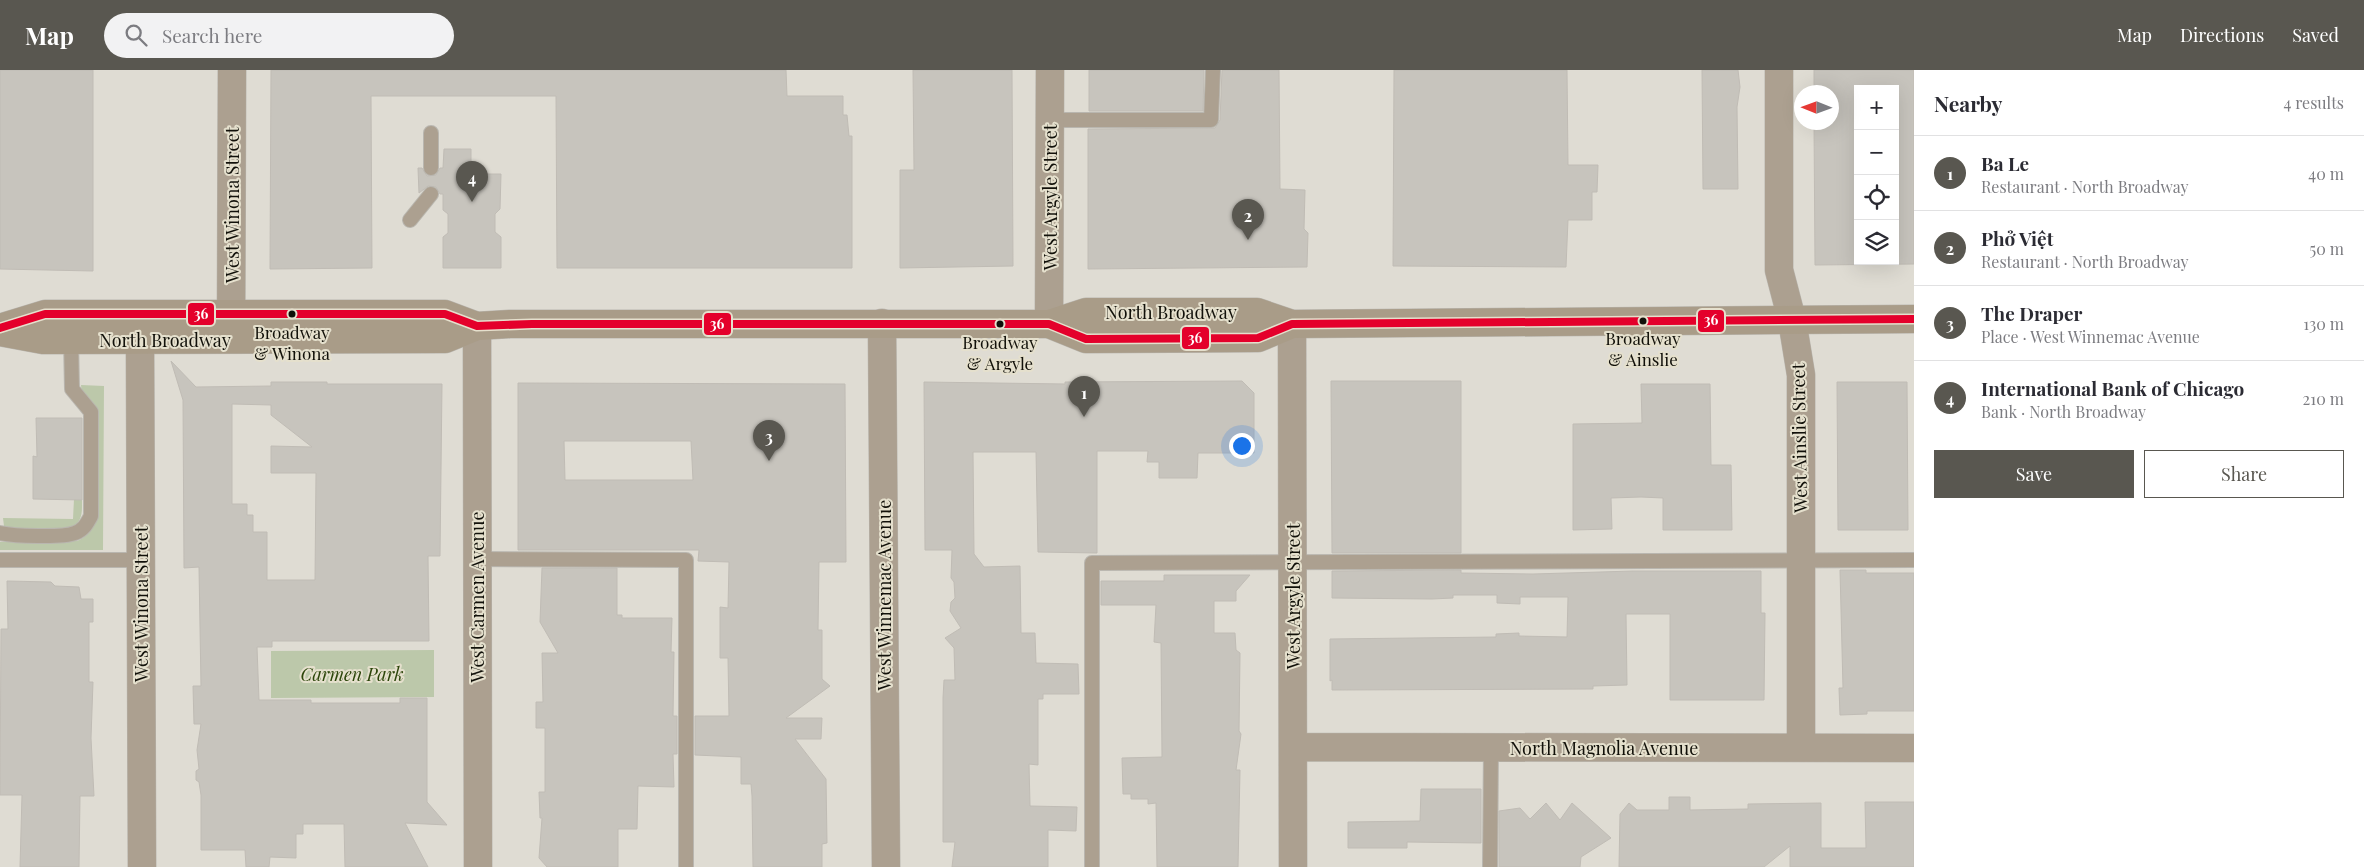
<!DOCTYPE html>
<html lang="en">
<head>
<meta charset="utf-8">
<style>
  :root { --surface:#fff; --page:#f2f2f3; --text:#2b2b33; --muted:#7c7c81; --line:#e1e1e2; --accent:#595750 }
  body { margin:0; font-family:"Playfair Display",serif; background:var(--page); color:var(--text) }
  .controls { position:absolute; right:15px; top:15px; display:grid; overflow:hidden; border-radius:0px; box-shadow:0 5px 20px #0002 }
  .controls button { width:45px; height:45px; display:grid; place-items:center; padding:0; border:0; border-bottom:1px solid var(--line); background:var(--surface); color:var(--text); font:25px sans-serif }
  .compass { position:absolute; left:1794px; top:15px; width:45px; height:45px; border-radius:50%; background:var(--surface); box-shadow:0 5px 20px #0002; rotate:271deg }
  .you { position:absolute; left:1241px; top:375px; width:18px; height:18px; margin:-12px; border:4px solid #fff; border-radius:50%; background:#1a73e8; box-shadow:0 0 0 8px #1a73e833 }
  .badge { display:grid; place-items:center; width:32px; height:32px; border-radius:50%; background:var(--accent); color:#fff; font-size:16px; font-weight:700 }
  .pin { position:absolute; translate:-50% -41px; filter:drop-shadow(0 1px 2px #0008) }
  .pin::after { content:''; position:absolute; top:26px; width:18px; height:15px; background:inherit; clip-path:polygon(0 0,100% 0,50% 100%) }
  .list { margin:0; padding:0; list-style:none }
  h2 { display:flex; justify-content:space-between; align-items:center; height:65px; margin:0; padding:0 20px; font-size:21px }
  h2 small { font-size:16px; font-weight:400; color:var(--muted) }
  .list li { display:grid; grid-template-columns:32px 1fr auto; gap:15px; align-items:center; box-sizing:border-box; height:75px; padding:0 20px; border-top:1px solid var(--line) }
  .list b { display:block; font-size:19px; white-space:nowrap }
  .list p { margin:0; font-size:16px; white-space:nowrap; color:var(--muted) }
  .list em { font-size:16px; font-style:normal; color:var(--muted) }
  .actions { display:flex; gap:10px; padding:15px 20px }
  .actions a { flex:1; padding:11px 0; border:1px solid var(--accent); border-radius:0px; text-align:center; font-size:18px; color:var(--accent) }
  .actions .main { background:var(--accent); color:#fff }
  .icon { flex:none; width:28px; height:28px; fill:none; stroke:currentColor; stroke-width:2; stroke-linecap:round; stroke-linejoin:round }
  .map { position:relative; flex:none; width:1914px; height:797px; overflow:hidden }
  header { display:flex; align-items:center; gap:30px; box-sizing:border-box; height:70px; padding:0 25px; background:var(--accent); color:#fff }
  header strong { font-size:24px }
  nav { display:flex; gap:28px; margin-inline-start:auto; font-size:18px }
  .search { width:350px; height:45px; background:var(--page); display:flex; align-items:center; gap:12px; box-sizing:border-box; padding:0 18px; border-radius:28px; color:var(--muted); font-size:19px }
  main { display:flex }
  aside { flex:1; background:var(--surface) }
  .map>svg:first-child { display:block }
  .green { fill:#bcc8aa }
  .building { fill:#c7c4bd; stroke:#c0bcb5; fill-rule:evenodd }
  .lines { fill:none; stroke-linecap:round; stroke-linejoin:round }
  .lane-casing { stroke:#b9b6af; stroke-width:16 }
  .street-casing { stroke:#b9b6af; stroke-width:29 }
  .secondary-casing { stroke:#b9b6af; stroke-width:29 }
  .lane { stroke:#aca090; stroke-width:14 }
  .street { stroke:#aca090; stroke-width:28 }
  .secondary { stroke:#a99c88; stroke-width:28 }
  .bus-1-casing { stroke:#e5e0cd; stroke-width:11 }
  .bus-1 { stroke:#e4002b; stroke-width:8 }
  .bus-dot { fill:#111009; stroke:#e5e0cd; stroke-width:2 }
  .labels { text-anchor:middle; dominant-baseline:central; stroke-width:4; stroke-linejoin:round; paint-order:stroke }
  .bus-label { font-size:17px; fill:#111009; stroke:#e5e0cd }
  .street-label { font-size:18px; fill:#111009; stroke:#e5e0cd }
  .park-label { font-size:18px; font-style:italic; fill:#2c450a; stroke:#e5e0cd }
  .line-badge { stroke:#e5e0cd; stroke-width:2 }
  .badge-label { font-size:14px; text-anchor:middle; font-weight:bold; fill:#fff }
</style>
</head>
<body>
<header>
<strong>Map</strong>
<div class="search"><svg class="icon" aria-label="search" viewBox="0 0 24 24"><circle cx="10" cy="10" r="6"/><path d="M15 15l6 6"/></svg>Search here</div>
<nav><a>Map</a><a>Directions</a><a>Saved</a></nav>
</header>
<main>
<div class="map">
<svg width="1914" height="797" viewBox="0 0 1914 797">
  <rect width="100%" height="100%" fill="#dfdcd3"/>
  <path class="green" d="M 81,315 L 104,316 L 103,480 L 0,480 L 0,472 L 77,471 C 88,467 94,458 96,447 Z
    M 74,429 L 82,429 C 82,442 83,450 72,458 L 8,459 L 4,456 L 3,448 L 73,449 Z
    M 434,580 L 434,627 L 271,628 L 271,581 Z"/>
  <path class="building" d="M 0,0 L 93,0 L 93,201 L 0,199 Z
    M 271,0 L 786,0 L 787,26 L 843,26 L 843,45 L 847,45 L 849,66 L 852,66 L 852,198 L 557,198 L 556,26 L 371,26 L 372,198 L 270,199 Z
    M 913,0 L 1012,0 L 1013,196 L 900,198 L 900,100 L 914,100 Z
    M 1089,0 L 1204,0 L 1203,41 L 1089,41 Z
    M 1222,0 L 1279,0 L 1280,119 L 1305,120 L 1304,159 L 1308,163 L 1307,197 L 1088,199 L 1088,59 L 1215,58 L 1220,50 Z
    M 1394,0 L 1567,0 L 1568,95 L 1598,95 L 1597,122 L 1592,122 L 1592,150 L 1568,150 L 1566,197 L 1393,196 Z
    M 1702,0 L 1738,0 L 1740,17 L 1737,37 L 1738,119 L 1703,119 Z
    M 1814,0 L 1914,0 L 1914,194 L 1815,195 L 1814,52 L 1832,52 L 1832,22 L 1814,22 ZM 1858,19 L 1895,19 L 1895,191 L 1858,191 Z
    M 444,79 L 471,79 L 471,104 L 501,104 L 500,139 L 495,144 L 495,162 L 501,167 L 501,198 L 443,198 L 443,167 L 448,163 L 448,144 L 443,140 L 443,124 L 440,124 L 436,117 L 428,116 L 419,123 L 418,98 L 422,98 L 427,106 L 436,105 L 440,98 L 443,98 Z
    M 171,291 L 196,317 L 271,316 L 271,312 L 327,312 L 327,314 L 442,314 L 440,486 L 428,486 L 429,571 L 272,571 L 272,577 L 257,577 L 259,630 L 311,630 L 311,633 L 400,633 L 400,628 L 427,628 L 427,732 L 447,755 L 405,753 L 428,797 L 345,797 L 344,754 L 303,754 L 303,764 L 296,764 L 296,788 L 270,787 L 269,797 L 246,797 L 245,780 L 201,780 L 201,725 L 199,712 L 196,710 L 196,701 L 199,699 L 197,680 L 201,654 L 194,654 L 193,616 L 201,616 L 199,497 L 184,498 L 183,330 ZM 232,334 L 271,335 L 271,345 L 312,377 L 271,376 L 271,403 L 316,403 L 315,510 L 267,510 L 267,462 L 253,462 L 253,445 L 247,445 L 247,434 L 232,434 Z
    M 1242,311 L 1254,323 L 1254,383 L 1198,383 L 1197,408 L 1159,408 L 1159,392 L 1147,392 L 1148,381 L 1097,381 L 1097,483 L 1038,482 L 1036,382 L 973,382 L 974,484 L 984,497 L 1020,496 L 1021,563 L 1035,563 L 1036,593 L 1078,594 L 1079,624 L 1043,624 L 1043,629 L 1038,629 L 1038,695 L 1029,694 L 1030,736 L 1077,737 L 1076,761 L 1048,760 L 1048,797 L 952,797 L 955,772 L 943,772 L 943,628 L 944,610 L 955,610 L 954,578 L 945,568 L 961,558 L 950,541 L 951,532 L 955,528 L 954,512 L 951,508 L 952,480 L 925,480 L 924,312 L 1065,314 L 1065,312 Z
    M 1331,311 L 1461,311 L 1461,483 L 1332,483 Z
    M 1837,312 L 1907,312 L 1908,460 L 1838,460 Z
    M 518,313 L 845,314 L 846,492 L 819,492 L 818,560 L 822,560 L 822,609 L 830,616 L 786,648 L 822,648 L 821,669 L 795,669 L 826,709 L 827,773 L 822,774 L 822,797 L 753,797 L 752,726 L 751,714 L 741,714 L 741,687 L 695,685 L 695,646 L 729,646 L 728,588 L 720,588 L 720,537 L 728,538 L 729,492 L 698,491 L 699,480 L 518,480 ZM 564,371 L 691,371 L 693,410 L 565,410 Z
    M 1641,314 L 1710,314 L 1711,395 L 1731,395 L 1732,460 L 1663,460 L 1663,428 L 1641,427 L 1611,428 L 1612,459 L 1573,460 L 1573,354 L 1642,353 Z
    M 36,348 L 82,348 L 82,430 L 33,429 L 33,386 L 37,387 Z
    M 542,498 L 617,498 L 617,545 L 622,545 L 622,548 L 672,548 L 671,582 L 674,582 L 673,646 L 677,646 L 677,684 L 673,684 L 674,717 L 638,716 L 637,759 L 618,759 L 618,797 L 547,797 L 539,788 L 542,748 L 540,748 L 539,722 L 545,722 L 545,658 L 536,658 L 536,632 L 543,632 L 542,583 L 558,583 L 540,552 Z
    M 1461,500 L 1461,503 L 1533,504 L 1633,501 L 1761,501 L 1761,543 L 1765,543 L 1764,630 L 1670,630 L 1670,544 L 1626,544 L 1627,615 L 1593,616 L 1593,619 L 1332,620 L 1332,610 L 1330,611 L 1330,569 L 1496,567 L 1496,564 L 1519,563 L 1519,566 L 1567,567 L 1568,527 L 1520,527 L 1520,534 L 1497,533 L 1497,525 L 1453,525 L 1453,528 L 1432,529 L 1332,528 L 1332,501 Z
    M 1840,500 L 1866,500 L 1866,503 L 1914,503 L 1914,641 L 1867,641 L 1867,644 L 1840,645 L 1839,618 L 1843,618 Z
    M 1164,505 L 1250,505 L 1236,521 L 1236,531 L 1214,531 L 1214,563 L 1235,563 L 1236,580 L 1240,583 L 1239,661 L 1241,664 L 1236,700 L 1240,700 L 1238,797 L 1157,797 L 1156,733 L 1148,734 L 1148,729 L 1131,729 L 1131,724 L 1123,724 L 1122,688 L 1162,687 L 1161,573 L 1154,572 L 1156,535 L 1101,535 L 1101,511 L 1164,511 Z
    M 7,511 L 51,512 L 55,516 L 79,517 L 81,529 L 93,529 L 93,552 L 89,552 L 89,612 L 93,612 L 91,668 L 94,726 L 80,726 L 79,797 L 20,797 L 22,725 L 0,725 L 1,559 L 8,559 Z
    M 1421,719 L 1481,719 L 1481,773 L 1407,772 L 1407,778 L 1348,778 L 1348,752 L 1420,751 Z
    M 1669,727 L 1690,727 L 1690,740 L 1748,739 L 1748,734 L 1821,733 L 1821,778 L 1866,778 L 1865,732 L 1914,732 L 1914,797 L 1790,797 L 1790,776 L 1764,797 L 1619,797 L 1620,744 L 1629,733 L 1637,740 L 1669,740 Z
    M 1546,733 L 1560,750 L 1572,733 L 1611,768 L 1581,787 L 1580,797 L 1499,797 L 1499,741 L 1520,738 L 1530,749 Z"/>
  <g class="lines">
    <g class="lane-casing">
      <path id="lane" d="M 1050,50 L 1211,50 L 1213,0
        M 431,63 L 431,98
        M 410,150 L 431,124
        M 0,463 C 14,466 62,468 75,463 C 84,460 87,453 91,446 L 91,342 L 72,319 L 71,270
        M 477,489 L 686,490 L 686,797
        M 0,490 L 141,490
        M 1092,797 L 1092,493 L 1914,490
        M 1490,797 L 1491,678"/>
    </g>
    <g class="street-casing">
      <path id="street" d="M 1779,0 L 1779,200 L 1792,250 L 1801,305 L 1801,678
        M 882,253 L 886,797
        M 1049,254 L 1050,0
        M 1292,254 L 1293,797
        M 477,256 L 478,797
        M 231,268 L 232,0
        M 140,271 L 142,797
        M 1293,677 L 1914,678"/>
    </g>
    <g class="secondary-casing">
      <path id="secondary" d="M 1049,254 L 1086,269 L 1258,268 L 1292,254 L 1914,249
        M 0,258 L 45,244 L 445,244 L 477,256
        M 0,262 L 43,270 L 445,269 L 477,256 L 510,254 L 1049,254 L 1086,242 L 1257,242 L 1292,254"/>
    </g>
    <use href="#lane" class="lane"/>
    <use href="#street" class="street"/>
    <use href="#secondary" class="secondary"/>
    <g class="bus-1-casing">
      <path id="bus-1" d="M 0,258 L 45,244 L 445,244 L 477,256 L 532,254 L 1049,254 L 1086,269 L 1258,268 L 1292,254 L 1914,249"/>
    </g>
    <use href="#bus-1" class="bus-1"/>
  </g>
  <g class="bus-dot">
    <circle cx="292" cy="244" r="4.5"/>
    <circle cx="1643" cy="251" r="4.5"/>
    <circle cx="1000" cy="254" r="4.5"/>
  </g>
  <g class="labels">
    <g class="bus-label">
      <text x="292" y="262">Broadway<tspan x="292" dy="21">&amp; Winona</tspan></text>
      <text x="1643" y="268">Broadway<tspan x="1643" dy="21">&amp; Ainslie</tspan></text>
      <text x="1000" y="272">Broadway<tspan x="1000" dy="21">&amp; Argyle</tspan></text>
    </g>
    <g class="street-label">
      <text transform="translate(1050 127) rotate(-90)">West Argyle Street</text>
      <text transform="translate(232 135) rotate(-90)">West Winona Street</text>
      <text x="1171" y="242">North Broadway</text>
      <text x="165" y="270">North Broadway</text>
      <text transform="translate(1799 368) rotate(-91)">West Ainslie Street</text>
      <text transform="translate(884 525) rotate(-90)">West Winnemac Avenue</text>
      <text transform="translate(1293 526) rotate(-90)">West Argyle Street</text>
      <text transform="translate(477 527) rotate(-90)">West Carmen Avenue</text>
      <text transform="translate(141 534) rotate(-90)">West Winona Street</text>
      <text x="1604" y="678">North Magnolia Avenue</text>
    </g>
    <g class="park-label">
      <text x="352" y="604">Carmen Park</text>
    </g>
  </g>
  <g class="line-badge">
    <rect x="187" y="232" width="28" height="24" rx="5" fill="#e4002b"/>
    <rect x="1697" y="239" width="28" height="24" rx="5" fill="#e4002b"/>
    <rect x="703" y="242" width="29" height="24" rx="5" fill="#e4002b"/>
    <rect x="1181" y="256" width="29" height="24" rx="5" fill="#e4002b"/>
  </g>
  <g class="badge-label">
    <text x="201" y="249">36</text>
    <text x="1711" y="255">36</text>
    <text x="717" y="259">36</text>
    <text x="1195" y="273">36</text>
  </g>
</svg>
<div class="controls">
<button>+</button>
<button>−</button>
<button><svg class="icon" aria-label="locate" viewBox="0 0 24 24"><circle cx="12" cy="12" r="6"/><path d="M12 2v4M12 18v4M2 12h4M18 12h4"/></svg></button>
<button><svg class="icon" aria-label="layers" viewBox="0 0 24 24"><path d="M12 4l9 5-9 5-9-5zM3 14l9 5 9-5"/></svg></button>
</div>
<svg class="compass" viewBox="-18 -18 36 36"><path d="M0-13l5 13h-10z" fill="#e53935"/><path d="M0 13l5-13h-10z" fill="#7c7c81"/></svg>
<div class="you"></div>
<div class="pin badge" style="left:1084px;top:347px">1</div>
<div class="pin badge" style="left:1248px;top:170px">2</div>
<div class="pin badge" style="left:769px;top:391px">3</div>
<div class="pin badge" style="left:472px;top:132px">4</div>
</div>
<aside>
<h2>Nearby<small>4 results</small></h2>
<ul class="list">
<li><span class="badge">1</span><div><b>Ba Le</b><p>Restaurant · North Broadway</p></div><em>40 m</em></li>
<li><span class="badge">2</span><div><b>Phở Việt</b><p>Restaurant · North Broadway</p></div><em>50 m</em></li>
<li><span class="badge">3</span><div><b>The Draper</b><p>Place · West Winnemac Avenue</p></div><em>130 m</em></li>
<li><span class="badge">4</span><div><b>International Bank of Chicago</b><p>Bank · North Broadway</p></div><em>210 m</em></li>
</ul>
<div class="actions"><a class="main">Save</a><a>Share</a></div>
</aside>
</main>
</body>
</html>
